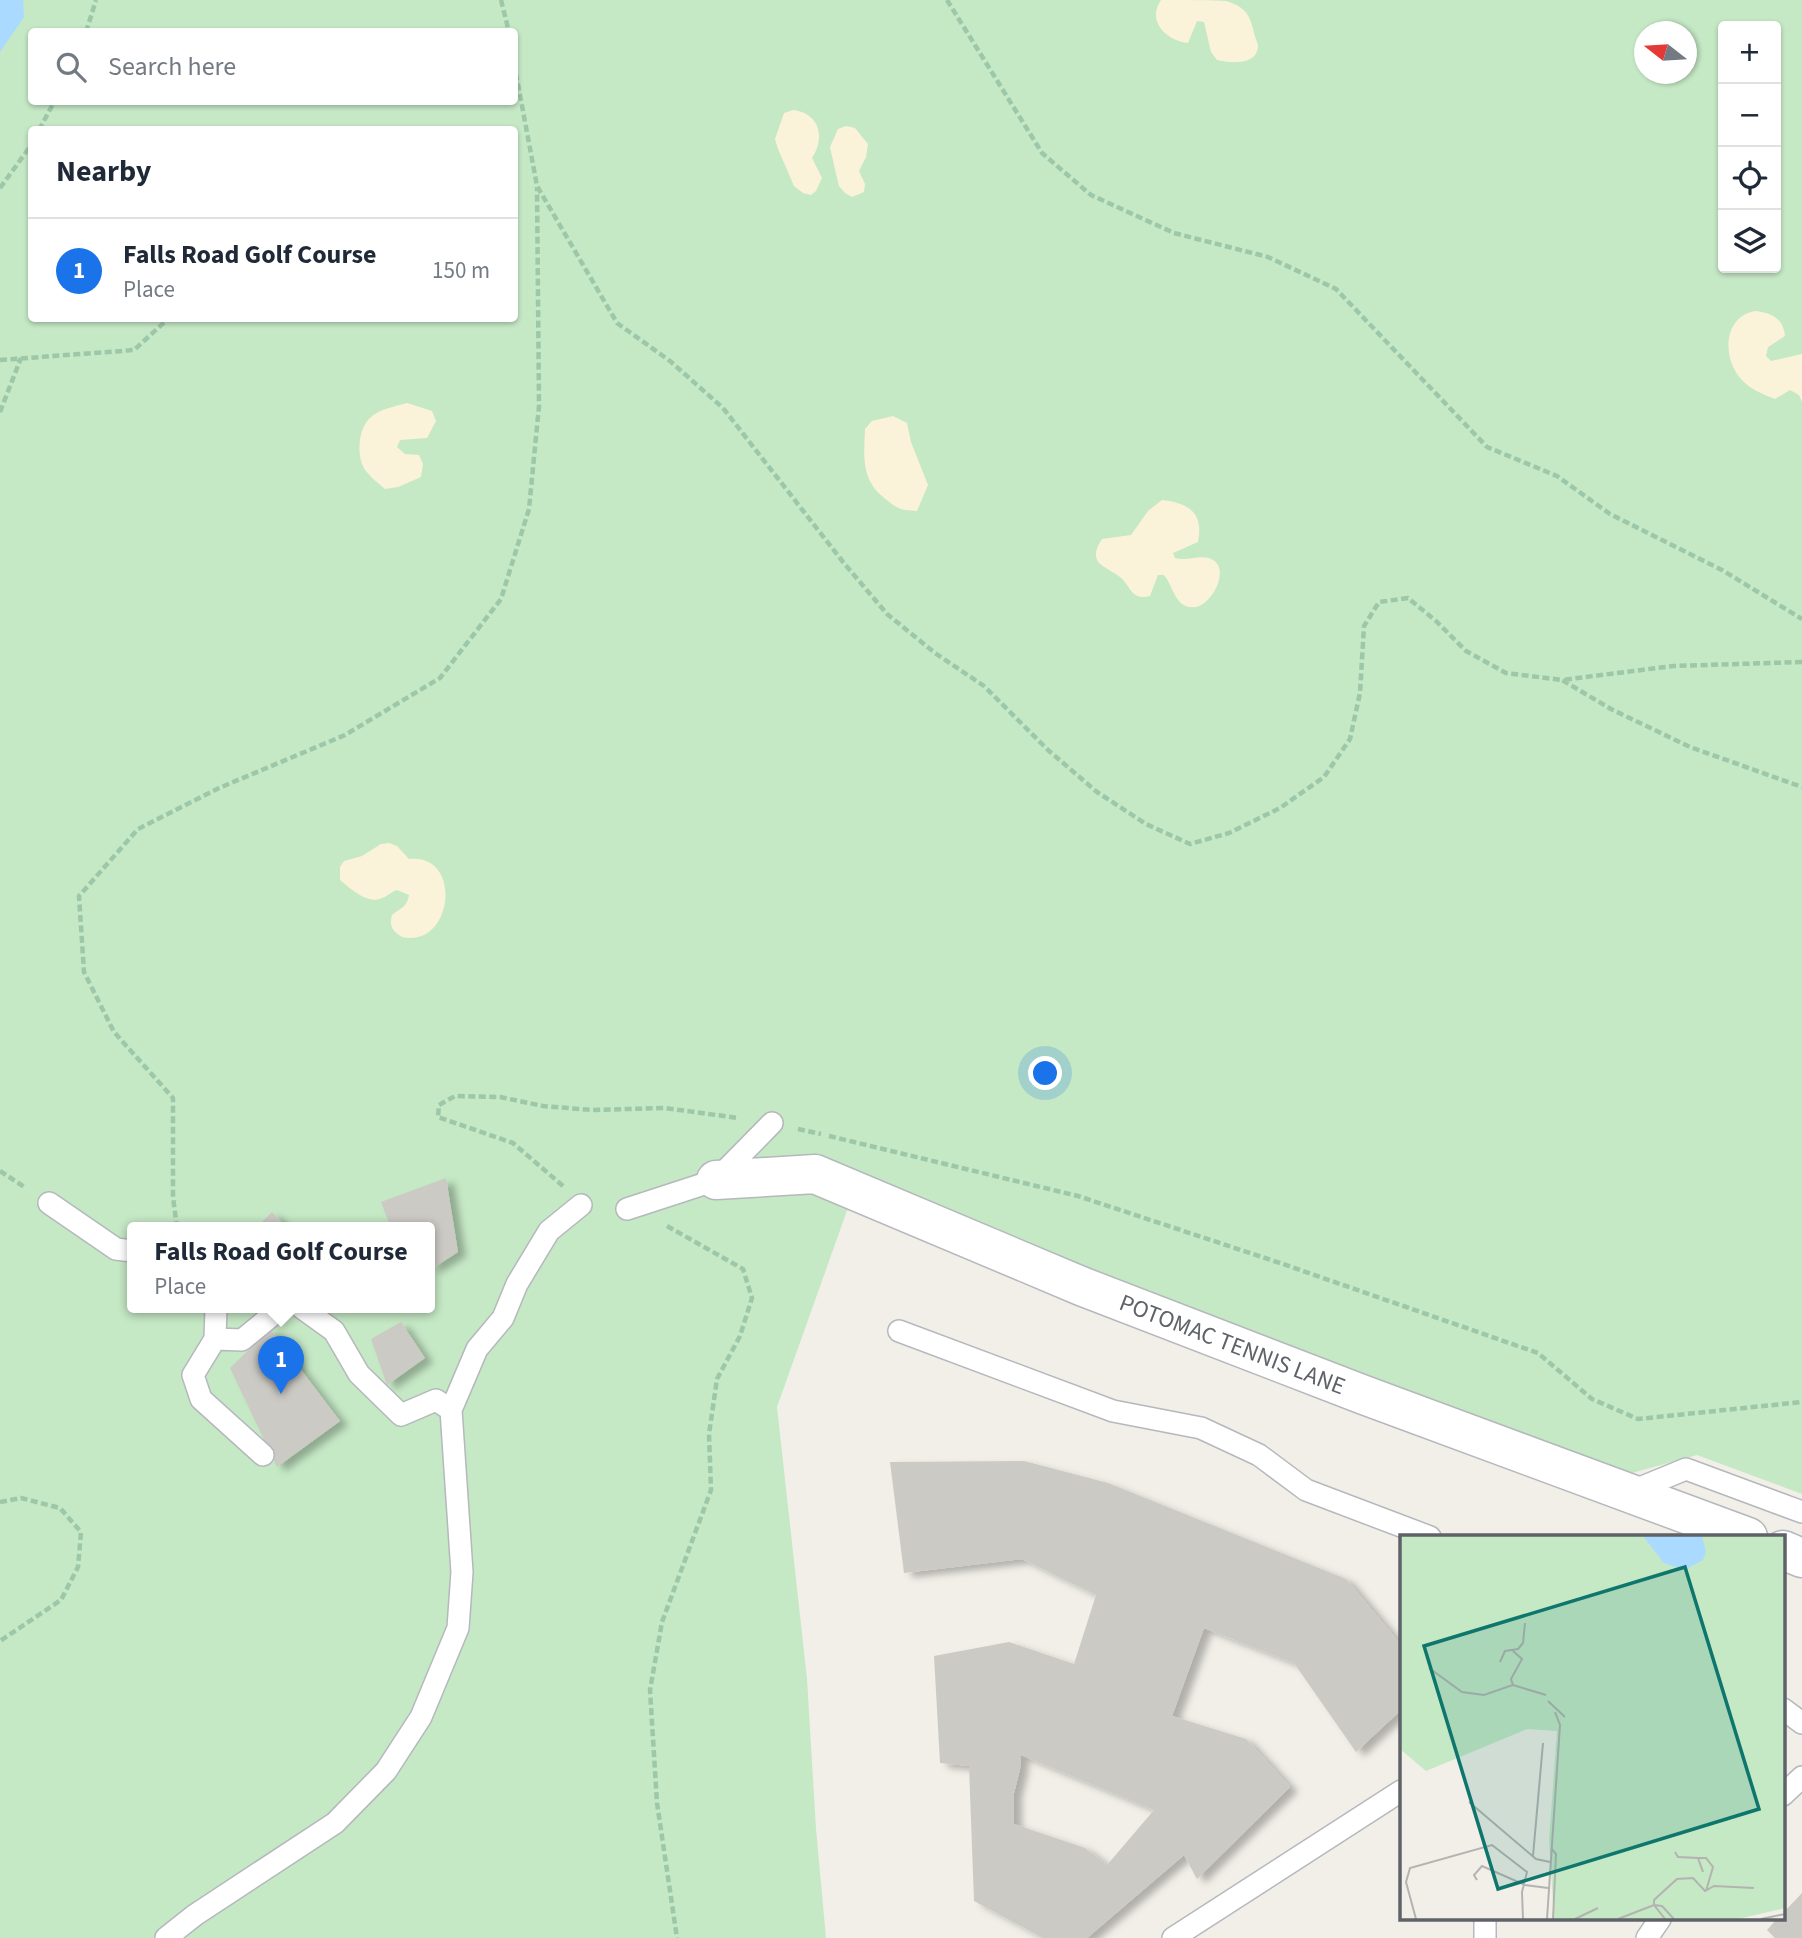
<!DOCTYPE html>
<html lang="en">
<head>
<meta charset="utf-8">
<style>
  :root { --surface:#fff; --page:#f6f6f7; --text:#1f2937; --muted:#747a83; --line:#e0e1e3; --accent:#1a73e8 }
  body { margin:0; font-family:"Source Sans 3",sans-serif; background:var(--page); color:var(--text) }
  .controls { position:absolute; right:21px; top:21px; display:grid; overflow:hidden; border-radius:7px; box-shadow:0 2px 5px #0004 }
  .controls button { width:63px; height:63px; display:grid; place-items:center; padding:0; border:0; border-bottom:2px solid var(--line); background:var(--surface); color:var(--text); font:35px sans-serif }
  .compass { position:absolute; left:1634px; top:21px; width:63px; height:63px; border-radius:50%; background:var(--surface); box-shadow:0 2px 5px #0004; rotate:287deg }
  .you { position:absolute; left:1046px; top:1074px; width:24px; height:24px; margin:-18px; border:5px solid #fff; border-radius:50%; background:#1a73e8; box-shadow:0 0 0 10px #1a73e833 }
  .badge { display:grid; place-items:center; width:46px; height:46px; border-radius:50%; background:var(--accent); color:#fff; font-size:23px; font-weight:700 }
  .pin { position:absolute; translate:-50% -58px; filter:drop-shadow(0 2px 4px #0008) }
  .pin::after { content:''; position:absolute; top:37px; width:24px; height:21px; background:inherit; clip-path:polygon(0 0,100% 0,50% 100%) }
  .popup { position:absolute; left:127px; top:1222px; width:308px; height:91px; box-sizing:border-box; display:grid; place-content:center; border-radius:7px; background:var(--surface); filter:drop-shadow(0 2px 5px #0005); font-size:23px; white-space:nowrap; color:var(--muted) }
  .popup b { font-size:26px; color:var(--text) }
  .popup::after { content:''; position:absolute; left:50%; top:100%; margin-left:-14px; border:14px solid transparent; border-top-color:var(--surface) }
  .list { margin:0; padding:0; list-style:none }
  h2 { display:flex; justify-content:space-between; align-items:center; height:91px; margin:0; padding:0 28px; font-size:30px }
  h2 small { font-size:23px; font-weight:400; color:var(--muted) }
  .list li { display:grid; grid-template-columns:46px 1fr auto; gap:21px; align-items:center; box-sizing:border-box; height:105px; padding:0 28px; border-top:2px solid var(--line) }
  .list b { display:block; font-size:26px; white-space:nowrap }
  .list p { margin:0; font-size:23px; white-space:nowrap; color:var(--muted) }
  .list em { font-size:23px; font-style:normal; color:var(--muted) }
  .icon { flex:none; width:38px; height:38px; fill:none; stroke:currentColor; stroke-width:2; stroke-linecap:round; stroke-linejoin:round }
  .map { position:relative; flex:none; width:1802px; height:1938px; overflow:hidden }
  .search { position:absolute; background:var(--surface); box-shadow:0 2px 5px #0004; left:28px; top:28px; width:490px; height:77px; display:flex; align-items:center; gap:18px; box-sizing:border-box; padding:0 24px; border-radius:7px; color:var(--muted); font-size:26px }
  .panel { position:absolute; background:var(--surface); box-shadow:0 2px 5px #0004; left:28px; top:126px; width:490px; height:196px; border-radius:7px }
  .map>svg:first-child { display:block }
  .green { fill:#c5e8c5; fill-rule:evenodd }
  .sand { fill:#fbf3d9 }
  .water { fill:#aadaff }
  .building { fill:#cccac5; fill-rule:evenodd; filter:url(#shadow) }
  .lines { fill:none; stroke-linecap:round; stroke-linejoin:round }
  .service-casing { stroke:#b5b8bc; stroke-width:24 }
  .minor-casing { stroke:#b5b8bc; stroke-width:41 }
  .path { stroke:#9cc7a9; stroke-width:4.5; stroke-dasharray:7 3.5; stroke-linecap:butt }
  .service { stroke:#fff; stroke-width:21 }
  .minor { stroke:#fff; stroke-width:38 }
  .labels { text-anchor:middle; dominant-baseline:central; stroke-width:5; stroke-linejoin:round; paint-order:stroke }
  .street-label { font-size:24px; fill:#5f6368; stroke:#fff }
  .inset-road { fill:none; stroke:#b3b3b1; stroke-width:2 }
  .view { fill:#0f766e; fill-opacity:0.15; stroke:#0f766e; stroke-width:3.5 }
  .inset-edge { fill:none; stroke:#5f6368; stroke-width:3.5 }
</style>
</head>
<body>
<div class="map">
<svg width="1802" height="1938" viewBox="0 0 1802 1938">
  <defs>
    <filter id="shadow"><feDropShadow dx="8" dy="4.5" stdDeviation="3.5" flood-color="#0004"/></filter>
  </defs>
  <rect width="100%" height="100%" fill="#f1efe8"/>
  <path class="green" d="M 0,0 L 1802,0 L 1802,1494 L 1697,1455 L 1574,1489 L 849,1205 L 777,1407 L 807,1679 L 816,1829 L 826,1938 L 0,1938 ZM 1723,26 L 1776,26 L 1776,268 L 1723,268 ZM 32,32 L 514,32 L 514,102 L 32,102 ZM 1644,32 L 1686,32 L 1686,74 L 1644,74 ZM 32,130 L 514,130 L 514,318 L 32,318 ZM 132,1228 L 430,1228 L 430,1308 L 132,1308 Z"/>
  <path class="sand" d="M 1161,0 C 1177,0 1213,0 1226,1 C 1248,8 1250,16 1255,36 C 1255,39 1258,42 1258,46 C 1257,66 1230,63 1217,60 L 1211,52 L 1204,22 L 1197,21 L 1188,43 C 1167,41 1146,21 1161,0 Z
    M 793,110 C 819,113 826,137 812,158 L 822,178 L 816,191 L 811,195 L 803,193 L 794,186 L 778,149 L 775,139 L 784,113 Z
    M 846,126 L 855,128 L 868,144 L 866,157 L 859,171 L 865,184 L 864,192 L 852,197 L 845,193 L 839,186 L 834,165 L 830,147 L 838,129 Z
    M 1755,311 C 1772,313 1783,318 1785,336 L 1768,347 L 1766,356 L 1771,361 L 1802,354 L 1802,402 L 1799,395 L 1790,390 L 1775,399 C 1762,394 1750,389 1741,379 C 1722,358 1723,317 1755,311 Z
    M 407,403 L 432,411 L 436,421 L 427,438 L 400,440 L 397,447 L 405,454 L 419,455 L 423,464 L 421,477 L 398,487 L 385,489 C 377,482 366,474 362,464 C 357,450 359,427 371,417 C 380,409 396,406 407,403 Z
    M 893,416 L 907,423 L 911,442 L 928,485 L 917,511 C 898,510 896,508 882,496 C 861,478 864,455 865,429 L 872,421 Z
    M 1162,500 C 1189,503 1204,513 1198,542 L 1173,553 L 1175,558 C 1187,562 1202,553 1213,560 C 1230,570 1212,604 1196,607 C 1175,610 1174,587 1164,575 L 1158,575 L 1150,596 C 1131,601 1131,586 1120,577 C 1105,565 1086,564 1102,539 L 1131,535 L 1148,511 Z
    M 389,843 L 397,846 L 409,859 C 464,853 453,949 402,937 C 392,931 389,925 392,915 C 401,908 407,907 409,895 L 397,890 C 391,892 388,896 382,898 C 368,905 351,889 340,880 L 340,867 L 344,861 L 362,856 L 381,844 Z"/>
  <path class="water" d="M 0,0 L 23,0 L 24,17 L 0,52 Z"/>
  <path class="building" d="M 446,1178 L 458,1252 L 430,1270 L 430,1228 L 391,1228 L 381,1202 Z
    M 272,1212 L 287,1228 L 256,1228 Z
    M 401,1322 L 425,1358 L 387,1385 L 371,1339 Z
    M 270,1329 L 340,1421 L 277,1467 L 230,1368 Z
    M 1024,1461 L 1108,1483 L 1346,1579 L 1401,1645 L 1401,1710 L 1356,1752 L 1294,1663 L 1204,1628 L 1172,1716 L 1246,1739 L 1290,1787 L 1197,1879 L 1184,1855 L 1087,1938 L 1043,1938 L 974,1901 L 969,1766 L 940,1763 L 934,1656 L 1009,1642 L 1074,1664 L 1096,1595 L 1022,1559 L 904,1573 L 890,1462 ZM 1021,1755 L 1154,1810 L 1107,1865 L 1085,1848 L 1014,1824 L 1014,1793 L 1020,1769 Z
    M 1802,1893 L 1802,1938 L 1775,1938 L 1767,1930 L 1777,1919 L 1783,1919 L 1783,1913 Z"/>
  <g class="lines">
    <g class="service-casing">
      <path id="service" d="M 49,1203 L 116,1249 L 132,1251
        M 627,1209 L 716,1180 L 772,1123
        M 216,1308 L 215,1339 L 193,1375 L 201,1399 L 263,1455
        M 899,1331 L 1113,1411 L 1201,1428 L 1259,1455 L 1306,1490 L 1430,1537
        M 215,1339 L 242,1340 L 281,1308
        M 451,1410 L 477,1349 L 503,1318 L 517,1284 L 549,1231 L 581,1205
        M 1630,1492 L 1686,1469 L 1802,1512
        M 1783,1709 L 1802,1723
        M 1783,1795 L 1802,1777
        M 1485,1919 L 1485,1938
        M 166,1938 L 195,1915 L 335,1823 L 386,1771 L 421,1717 L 458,1628 L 462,1572 L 451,1410 L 436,1400 L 401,1415 L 359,1374 L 334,1331 L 302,1308
        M 1173,1938 L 1401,1791
        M 1647,1938 L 1660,1919"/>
    </g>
    <g class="minor-casing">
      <g id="minor">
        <path id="s1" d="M 716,1180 L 815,1174 L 1081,1286 L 1364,1395 L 1748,1537"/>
        <path d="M 1783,1550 L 1802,1558"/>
      </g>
    </g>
    <path class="path" d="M 501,0 L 509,32
      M 947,0 L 1042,153 L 1091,195 L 1174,233 L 1268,257 L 1336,289 L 1487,447 L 1557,476 L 1610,514 L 1722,570 L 1802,619
      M 86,32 L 96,0
      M 514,63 L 537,186 L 617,323 L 670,361 L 723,408 L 843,562 L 887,614 L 935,653 L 984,686 L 1048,750 L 1097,792 L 1146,824 L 1190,844 L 1229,833 L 1280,808 L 1324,777 L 1350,739 L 1360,693 L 1364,626 L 1379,602 L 1408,598 L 1436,621 L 1466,651 L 1506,673 L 1562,680
      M 39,130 L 54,102
      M 0,188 L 32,144
      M 0,360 L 134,350 L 169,318
      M 0,412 L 21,358
      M 1802,662 L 1673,666 L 1562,680 L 1611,709 L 1690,747 L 1802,787
      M 798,1129 L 821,1134
      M 829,1136 L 1078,1196 L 1280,1263 L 1538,1353 L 1592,1399 L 1638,1419 L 1802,1402
      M 0,1171 L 26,1188
      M 563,1186 L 513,1143 L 438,1117 L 439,1105 L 455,1096 L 500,1097 L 543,1106 L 592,1110 L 665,1108 L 738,1118
      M 667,1226 L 743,1269 L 752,1298 L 740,1336 L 717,1379 L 709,1434 L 711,1490 L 662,1622 L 650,1690 L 657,1803 L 677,1938
      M 177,1228 L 173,1197 L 173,1098 L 114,1032 L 84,972 L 79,896 L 138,829 L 219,788 L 345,735 L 440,678 L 501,599 L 529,509 L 539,406 L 537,187
      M 0,1502 L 21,1498 L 60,1508 L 81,1532 L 78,1567 L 61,1600 L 0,1641"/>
    <use href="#service" class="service"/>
    <use href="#minor" class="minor"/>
  </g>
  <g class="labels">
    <g class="street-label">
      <text stroke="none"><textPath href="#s1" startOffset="550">POTOMAC TENNIS LANE</textPath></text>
    </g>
  </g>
  <g transform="translate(1400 1535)">
    <rect width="385" height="385" fill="#f1efe8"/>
    <path d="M 0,1 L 385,1 L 385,373 L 338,384 L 154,384 L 149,305 L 157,196 L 127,194 L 26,236 L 0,214 Z" fill="#c5e8c5"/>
    <path d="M 243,1 L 302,1 L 306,17 L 303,25 L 284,35 L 264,28 Z" fill="#aadaff"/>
    <path class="inset-road" d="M 100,127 L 105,116 L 118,114 L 123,108 L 125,88M 29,133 L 62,157 L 84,160 L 113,150 L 111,144 L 122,124 L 113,116M 113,150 L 146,160M 148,166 L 165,182M 69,267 L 136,324 L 150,327M 151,313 L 156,319 L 153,384M 275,317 L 278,322 L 298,323 L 303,337M 133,321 L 143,208M 298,323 L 306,323 L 313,332 L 306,356M 77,345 L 74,340 L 82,331 L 125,350 L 148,353M 16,384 L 6,347 L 10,333 L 92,310 L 127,337 L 122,357 L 123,384M 147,384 L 160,190 L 155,177M 175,384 L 198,373M 218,384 L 254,370 L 265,384M 274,384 L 262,371 L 254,370 L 254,365 L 277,344 L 293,343 L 305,356 L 314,351 L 354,353M 361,384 L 385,379"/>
    <path class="view" d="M 285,32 L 359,274 L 98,354 L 24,111 Z"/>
    <rect width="385" height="385" class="inset-edge"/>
  </g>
</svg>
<div class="controls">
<button>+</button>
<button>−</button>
<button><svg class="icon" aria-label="locate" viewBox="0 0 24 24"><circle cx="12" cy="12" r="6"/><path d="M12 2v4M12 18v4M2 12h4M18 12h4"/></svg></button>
<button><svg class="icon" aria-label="layers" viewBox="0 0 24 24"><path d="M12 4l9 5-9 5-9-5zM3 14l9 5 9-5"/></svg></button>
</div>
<svg class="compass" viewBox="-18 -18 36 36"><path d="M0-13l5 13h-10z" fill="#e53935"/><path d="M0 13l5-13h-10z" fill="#747a83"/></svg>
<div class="you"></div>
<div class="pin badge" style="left:281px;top:1394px">1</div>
<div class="popup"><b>Falls Road Golf Course</b>Place</div>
<div class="search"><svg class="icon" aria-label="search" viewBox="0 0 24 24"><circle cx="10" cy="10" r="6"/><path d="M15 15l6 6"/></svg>Search here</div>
<section class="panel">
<h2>Nearby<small></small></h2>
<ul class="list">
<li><span class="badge">1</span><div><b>Falls Road Golf Course</b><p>Place</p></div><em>150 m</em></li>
</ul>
</section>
</div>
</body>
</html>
